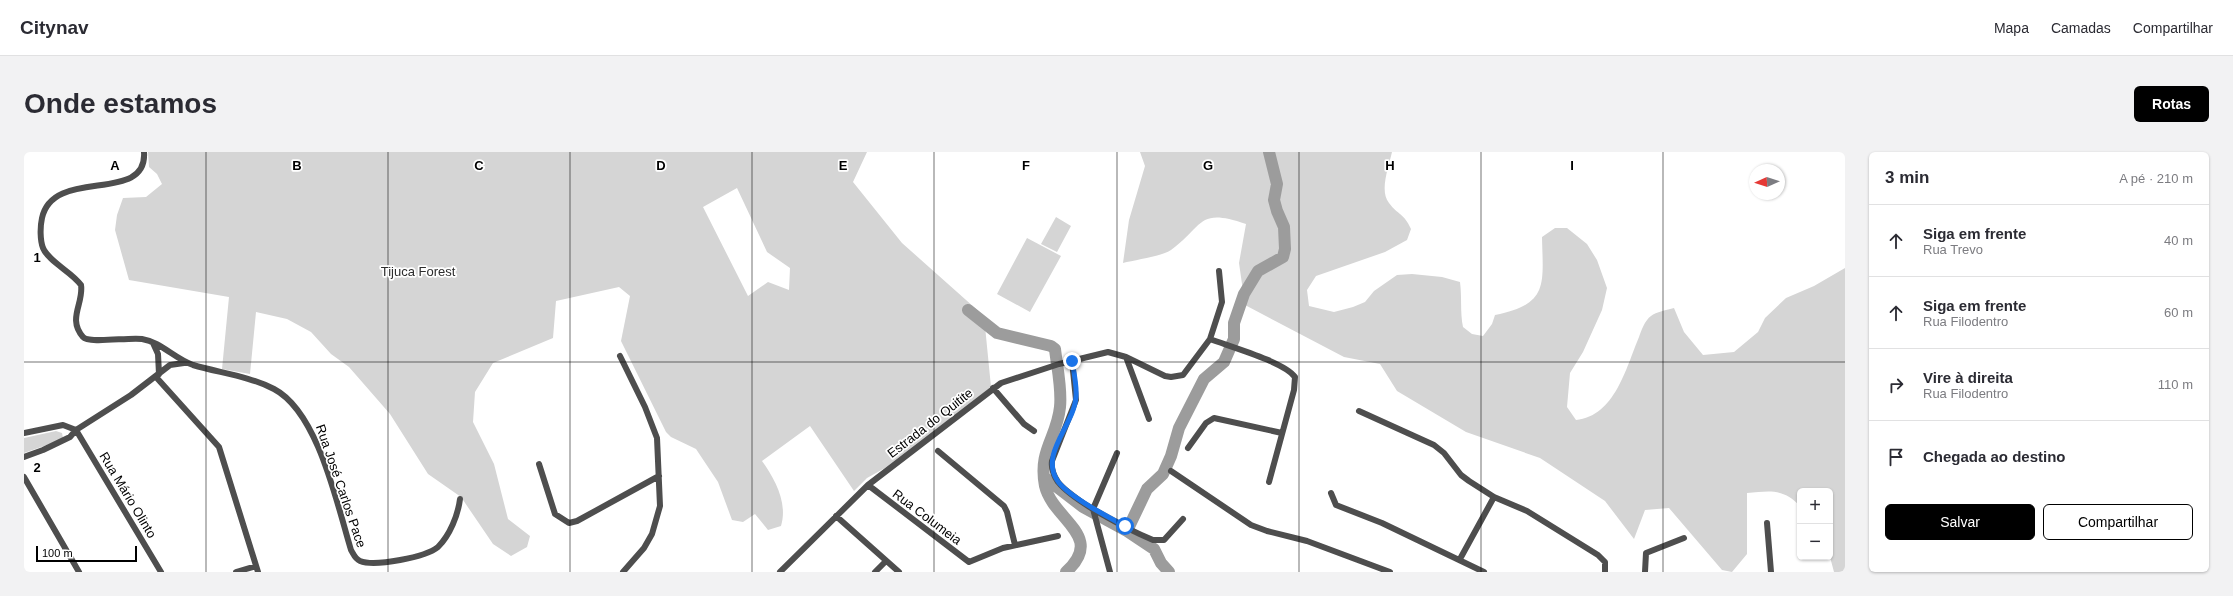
<!DOCTYPE html>
<html lang="pt">
<head>
<meta charset="utf-8">
<style>
  :root { --surface:#fff; --page:#f2f2f3; --text:#2b2b33; --muted:#7c7c81; --line:#e1e1e2; --accent:#000 }
  body { margin:0; font-family:Helvetica,sans-serif; background:var(--page); color:var(--text) }
  .controls { position:absolute; right:12px; bottom:12px; display:grid; overflow:hidden; border-radius:6px; box-shadow:0 1px 3px #0004 }
  .controls button { width:36px; height:36px; display:grid; place-items:center; padding:0; border:0; border-bottom:1px solid var(--line); background:var(--surface); color:var(--text); font:20px sans-serif }
  .compass { position:absolute; left:1725px; top:12px; width:36px; height:36px; border-radius:50%; background:var(--surface); box-shadow:0 1px 3px #0004; rotate:267deg }
  .scale { position:absolute; left:12px; bottom:10px; width:101px; box-sizing:border-box; padding-left:4px; border:2px solid #000; border-top:0; font-size:11px; line-height:14px; white-space:nowrap; color:#000; -webkit-text-stroke:3px #fff; paint-order:stroke }
  .stop { position:absolute; width:12px; height:12px; margin:-9px; border:3px solid #1a73e8; border-radius:50%; background:#fff }
  .stop.end { background:#1a73e8; border-color:#fff; box-shadow:0 1px 4px #0008 }
  .list { margin:0; padding:0; list-style:none }
  h2 { display:flex; justify-content:space-between; align-items:center; height:52px; margin:0; padding:0 16px; font-size:17px }
  h2 small { font-size:13px; font-weight:400; color:var(--muted) }
  .list li { display:grid; grid-template-columns:26px 1fr auto; gap:12px; align-items:center; box-sizing:border-box; height:72px; padding:0 16px; border-top:1px solid var(--line) }
  .list b { display:block; font-size:15px; white-space:nowrap }
  .list p { margin:0; font-size:13px; white-space:nowrap; color:var(--muted) }
  .list em { font-size:13px; font-style:normal; color:var(--muted) }
  .actions { display:flex; gap:8px; padding:12px 16px }
  .actions a { flex:1; padding:9px 0; border:1px solid var(--accent); border-radius:6px; text-align:center; font-size:14px; color:var(--accent) }
  .actions .main { background:var(--accent); color:#fff }
  .icon { flex:none; width:22px; height:22px; fill:none; stroke:currentColor; stroke-width:2; stroke-linecap:round; stroke-linejoin:round }
  .map { position:relative; flex:none; width:1821px; height:420px; overflow:hidden; border-radius:6px }
  header { display:flex; align-items:center; gap:24px; box-sizing:border-box; height:56px; padding:0 20px; background:var(--surface); border-bottom:1px solid var(--line) }
  header strong { font-size:19px }
  nav { display:flex; gap:22px; margin-inline-start:auto; font-size:14px }
  .intro { display:flex; align-items:center; justify-content:space-between; box-sizing:border-box; height:96px; padding:0 24px }
  h1 { margin:0; font-size:28px }
  .button { padding:10px 18px; border-radius:6px; background:var(--accent); color:#fff; font-size:14px; font-weight:700 }
  main { display:flex; gap:24px; padding:0 24px }
  aside { flex:1; background:var(--surface); border-radius:6px; box-shadow:0 1px 3px #0004 }
  .map>svg:first-child { display:block }
  .green { fill:#d5d5d5; fill-rule:evenodd }
  .lines { fill:none; stroke-linecap:round; stroke-linejoin:round }
  .river { stroke:#9c9c9c; stroke-width:12 }
  .street { stroke:#4e4e4e; stroke-width:6 }
  .route { stroke:#1a73e8; stroke-width:5 }
  .grid { fill:none; stroke:#000; stroke-width:1; stroke-opacity:0.55 }
  .labels { text-anchor:middle; dominant-baseline:central; stroke-width:3.5; stroke-linejoin:round; paint-order:stroke }
  .park-label { font-size:13px; fill:#2c2c2c; stroke:#fff }
  .street-label { font-size:13px; fill:#000; stroke:#fff }
  .grid-label { font-size:13px; text-anchor:middle; font-weight:bold; fill:#000; stroke:#fff; stroke-width:3.5; stroke-linejoin:round; paint-order:stroke }
</style>
</head>
<body>
<header>
<strong>Citynav</strong>
<nav><a>Mapa</a><a>Camadas</a><a>Compartilhar</a></nav>
</header>
<div class="intro"><h1>Onde estamos</h1><a class="button">Rotas</a></div>
<main>
<div class="map">
<svg width="1821" height="420" viewBox="0 0 1821 420">
  <rect width="100%" height="100%" fill="#fff"/>
  <path class="green" d="M 124,0 L 843,0 L 829,30 L 878,91 L 960,164 L 967,235 L 861,316 L 843,326 L 830,339 L 786,274 L 738,309 C 751,327 764,351 757,374 L 744,378 L 731,362 L 719,370 L 708,368 L 694,330 L 672,297 L 647,285 L 642,280 L 597,189 L 606,144 L 595,135 L 532,149 L 529,186 L 469,211 L 451,240 L 449,270 L 470,312 L 484,367 L 506,384 L 503,395 L 487,404 L 469,392 L 437,345 L 404,322 L 366,262 L 325,215 L 307,202 L 287,180 L 263,167 L 232,160 L 226,222 L 198,217 L 205,145 L 105,128 L 91,78 L 93,63 L 99,46 L 122,45 L 138,32 L 133,22 L 125,15 ZM 713,36 L 743,100 L 766,116 L 765,138 L 744,130 L 724,144 L 679,55 Z
    M 1116,0 L 1368,0 C 1365,14 1355,39 1365,51 C 1374,63 1380,61 1387,77 L 1383,88 L 1361,100 L 1292,124 L 1283,138 L 1285,154 L 1310,160 L 1329,155 L 1341,150 L 1350,139 L 1373,123 L 1388,122 L 1418,125 L 1436,130 C 1438,145 1436,160 1439,175 L 1448,182 L 1459,184 L 1468,172 L 1471,163 C 1525,152 1519,133 1518,85 L 1531,76 L 1543,76 L 1563,92 L 1573,108 L 1583,136 L 1578,158 L 1559,200 L 1546,221 L 1543,255 L 1552,268 C 1591,264 1602,216 1615,185 C 1617,179 1621,168 1627,164 C 1632,160 1643,158 1650,156 L 1660,180 L 1679,203 L 1710,200 L 1734,180 L 1741,166 L 1762,146 L 1790,134 L 1821,116 L 1821,420 L 1810,420 L 1806,405 L 1806,339 L 1776,339 L 1776,354 C 1759,336 1746,339 1723,341 L 1723,402 L 1708,420 L 1698,418 L 1645,356 L 1621,358 L 1610,387 L 1581,349 L 1516,306 L 1442,280 L 1373,239 L 1356,212 L 1320,205 L 1221,153 L 1215,111 L 1222,72 C 1173,55 1180,74 1147,98 C 1138,104 1111,108 1099,111 L 1105,68 L 1121,14 Z
    M 1032,65 L 1047,74 L 1033,100 L 1017,92 Z
    M 1003,86 L 1037,104 L 1006,160 L 973,142 Z
    M 32,279 L 38,281 L 39,286 L 37,288 L 0,301 L 0,286 Z"/>
  <g class="lines">
    <path class="river" d="M 944,158 L 973,181 L 1027,194 L 1031,197 C 1033,215 1038,237 1036,255 C 1033,286 1014,298 1021,334 C 1029,368 1082,384 1042,420
      M 1020,325 L 1059,355 L 1103,379 L 1130,397 L 1137,411 L 1145,420
      M 1103,379 L 1123,337 L 1139,322 L 1147,304 L 1155,276 L 1180,227 L 1200,210 L 1210,187 L 1210,171 L 1220,142 L 1234,119 L 1259,105 L 1261,97 L 1260,75 L 1253,59 L 1250,48 L 1253,32 L 1245,0"/>
    <path class="street" d="M 120,0 C 124,53 29,14 18,66 C 16,75 16,88 19,96 C 25,110 48,120 57,133 C 60,151 43,167 59,185 C 65,192 105,185 118,187 C 137,190 151,207 169,213 C 196,221 225,224 250,237 C 294,260 313,352 327,398 C 330,403 331,407 336,409 C 351,415 402,405 414,395 C 426,383 434,363 436,347
      M 1186,187 C 1204,194 1261,210 1271,225 L 1270,238 L 1245,330
      M 129,191 L 134,202 L 135,222
      M 596,204 L 621,255 L 633,286 L 636,354 L 628,382 L 620,396 L 599,420
      M 1102,205 L 1125,267
      M 1048,209 L 1052,248 L 1028,309 C 1027,316 1030,324 1034,330 C 1050,350 1105,378 1129,388 L 1140,388 L 1159,367
      M 132,225 L 195,295 L 234,420
      M 969,236 L 1000,272 L 1010,279
      M 1335,259 L 1410,293 L 1420,301 L 1437,323 L 1445,329 L 1470,345 L 1503,359 L 1574,403 L 1581,410 L 1581,420
      M 0,281 L 39,273 L 52,278 L 137,420
      M 1164,296 L 1182,271 L 1190,266 L 1258,281
      M 914,299 L 980,354 L 983,360 L 991,393
      M 0,305 L 19,298 L 46,285 L 52,278 L 107,243 L 146,213 L 160,211
      M 515,312 L 531,362 L 545,371 L 553,369 L 635,324
      M 1147,319 L 1227,373 L 1243,379 L 1283,389 L 1366,420
      M 0,325 L 55,420
      M 844,333 L 945,410 L 979,396 L 1034,384
      M 1307,341 L 1312,353 L 1358,371 L 1460,420
      M 1069,357 L 1086,420
      M 1069,357 L 1093,301
      M 812,364 L 875,420
      M 1743,371 L 1747,420
      M 1436,407 L 1470,345
      M 212,420 L 232,414
      M 756,420 L 844,333 L 977,231 L 1035,212 L 1084,200 L 1102,205 L 1141,224 L 1147,225 L 1159,223 L 1186,187 L 1198,150 L 1195,119
      M 851,420 L 862,409
      M 1621,420 L 1622,401 L 1660,386"/>
  </g>
  <g class="lines">
    <path class="route" d="M 1048,209 C 1050,220 1053,234 1052,245 C 1050,273 1016,301 1033,328 C 1043,344 1084,365 1101,374"/>
  </g>
  <path class="grid" d="M 182,0 L 182,420M 364,0 L 364,420M 546,0 L 546,420M 728,0 L 728,420M 910,0 L 910,420M 1093,0 L 1093,420M 1275,0 L 1275,420M 1457,0 L 1457,420M 1639,0 L 1639,420M 0,210 L 1821,210"/>
  <g class="labels">
    <g class="park-label">
      <text x="394" y="119">Tijuca Forest</text>
    </g>
    <g class="street-label">
      <text transform="translate(906 271) rotate(-38)">Estrada do Quitite</text>
      <text transform="translate(317 334) rotate(71)">Rua José Carlos Pace</text>
      <text transform="translate(104 343) rotate(59)">Rua Mário Olinto</text>
      <text transform="translate(903 365) rotate(37)">Rua Columeia</text>
    </g>
  </g>
  <g class="grid-label">
    <text x="91" y="18">A</text>
    <text x="273" y="18">B</text>
    <text x="455" y="18">C</text>
    <text x="637" y="18">D</text>
    <text x="819" y="18">E</text>
    <text x="1002" y="18">F</text>
    <text x="1184" y="18">G</text>
    <text x="1366" y="18">H</text>
    <text x="1548" y="18">I</text>
    <text x="13" y="110">1</text>
    <text x="13" y="320">2</text>
  </g>
</svg>
<div class="controls">
<button>+</button>
<button>−</button>
</div>
<svg class="compass" viewBox="-18 -18 36 36"><path d="M0-13l5 13h-10z" fill="#e53935"/><path d="M0 13l5-13h-10z" fill="#7c7c81"/></svg>
<div class="scale">100 m</div>
<div class="stop" style="left:1101px;top:374px"></div>
<div class="stop end" style="left:1048px;top:209px"></div>
</div>
<aside>
<h2>3 min<small>A pé · 210 m</small></h2>
<ul class="list">
<li><svg class="icon" aria-label="ahead" viewBox="0 0 24 24"><path d="M12 20V5M6 11l6-6 6 6"/></svg><div><b>Siga em frente</b><p>Rua Trevo</p></div><em>40 m</em></li>
<li><svg class="icon" aria-label="ahead" viewBox="0 0 24 24"><path d="M12 20V5M6 11l6-6 6 6"/></svg><div><b>Siga em frente</b><p>Rua Filodentro</p></div><em>60 m</em></li>
<li><svg class="icon" aria-label="right" viewBox="0 0 24 24"><path d="M7 20v-9h11M14 6l5 5-5 5"/></svg><div><b>Vire à direita</b><p>Rua Filodentro</p></div><em>110 m</em></li>
<li><svg class="icon" aria-label="arrive" viewBox="0 0 24 24"><path d="M6 21V4h12l-3 4 3 4H6"/></svg><div><b>Chegada ao destino</b></div></li>
</ul>
<div class="actions"><a class="main">Salvar</a><a>Compartilhar</a></div>
</aside>
</main>
</body>
</html>
